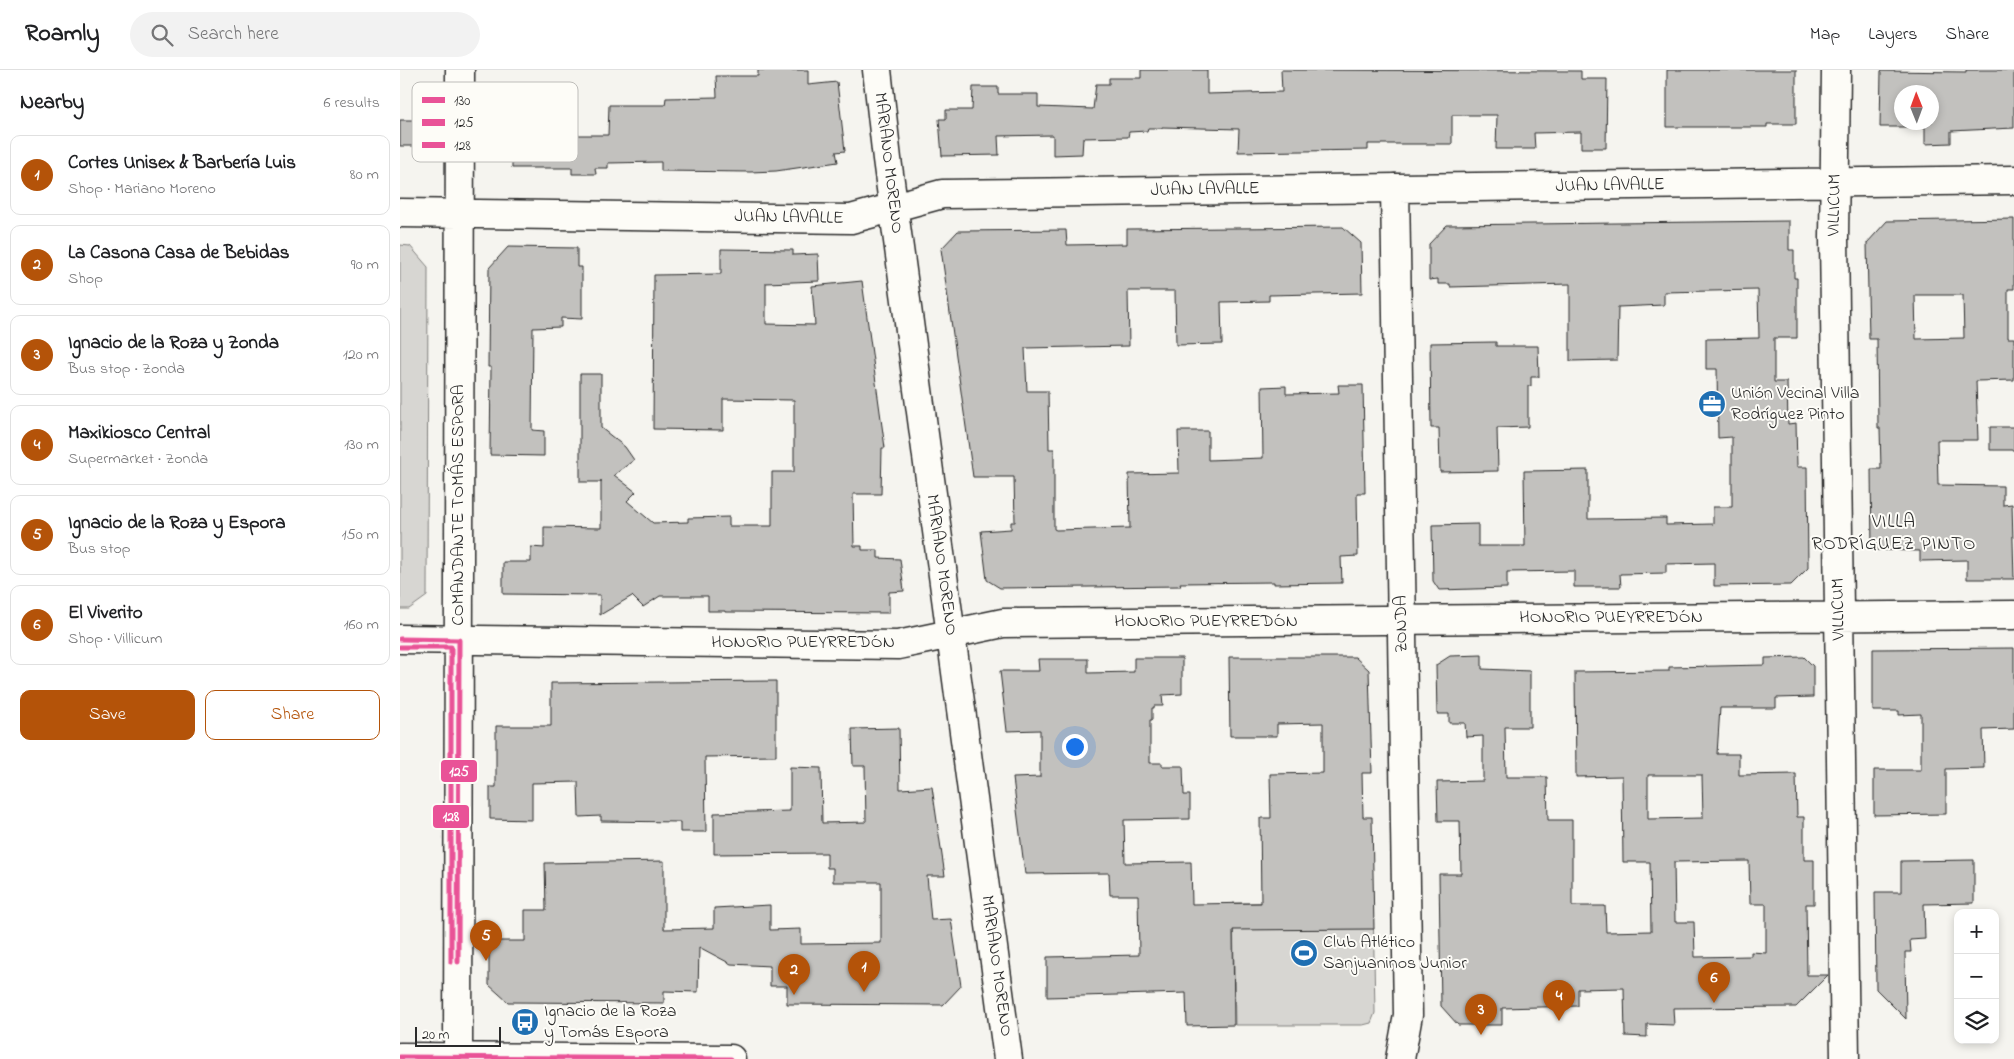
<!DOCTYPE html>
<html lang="en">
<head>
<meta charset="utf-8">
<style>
  :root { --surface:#fff; --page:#f2f2f2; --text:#202124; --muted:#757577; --line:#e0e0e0; --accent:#b45309 }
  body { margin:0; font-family:"Indie Flower",sans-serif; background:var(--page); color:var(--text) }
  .controls { position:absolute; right:15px; bottom:15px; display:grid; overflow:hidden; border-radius:10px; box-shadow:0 2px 8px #0003 }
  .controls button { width:45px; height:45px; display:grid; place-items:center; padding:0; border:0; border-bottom:1px solid var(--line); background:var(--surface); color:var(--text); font:25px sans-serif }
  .compass { position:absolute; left:1494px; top:15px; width:45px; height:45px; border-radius:50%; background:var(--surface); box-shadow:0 2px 8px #0003; rotate:359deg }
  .scale { position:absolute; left:15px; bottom:12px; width:86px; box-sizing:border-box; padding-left:5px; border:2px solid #2b2b2b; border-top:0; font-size:14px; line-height:18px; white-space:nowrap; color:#2b2b2b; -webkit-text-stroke:4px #fdfcf7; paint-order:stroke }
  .you { position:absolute; left:674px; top:676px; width:18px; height:18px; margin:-12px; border:4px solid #fff; border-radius:50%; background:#1a73e8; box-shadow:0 0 0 8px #1a73e833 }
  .badge { display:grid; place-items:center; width:32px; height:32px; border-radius:50%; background:var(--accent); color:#fff; font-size:16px; font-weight:700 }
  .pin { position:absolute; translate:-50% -41px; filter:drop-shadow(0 1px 2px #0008) }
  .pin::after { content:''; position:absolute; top:26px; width:18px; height:15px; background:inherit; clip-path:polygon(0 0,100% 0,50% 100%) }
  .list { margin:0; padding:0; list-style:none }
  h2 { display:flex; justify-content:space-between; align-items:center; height:65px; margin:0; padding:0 20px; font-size:21px }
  h2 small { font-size:16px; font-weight:400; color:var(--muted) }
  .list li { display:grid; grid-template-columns:32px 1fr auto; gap:15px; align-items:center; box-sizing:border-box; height:80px; margin:0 10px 10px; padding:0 10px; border:1px solid var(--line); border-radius:10px }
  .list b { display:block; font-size:19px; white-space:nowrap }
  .list p { margin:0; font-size:16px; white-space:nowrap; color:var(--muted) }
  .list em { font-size:16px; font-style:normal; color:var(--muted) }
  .actions { display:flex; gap:10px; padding:15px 20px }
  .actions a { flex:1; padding:11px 0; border:1px solid var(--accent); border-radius:10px; text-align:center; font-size:18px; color:var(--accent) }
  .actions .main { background:var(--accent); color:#fff }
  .icon { flex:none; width:28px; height:28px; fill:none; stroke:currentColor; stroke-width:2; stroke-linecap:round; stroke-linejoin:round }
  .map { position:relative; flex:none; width:1614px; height:989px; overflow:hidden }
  header { display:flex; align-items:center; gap:30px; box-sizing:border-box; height:70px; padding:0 25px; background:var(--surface); border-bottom:1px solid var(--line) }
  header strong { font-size:24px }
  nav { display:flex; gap:28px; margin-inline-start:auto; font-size:18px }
  .search { width:350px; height:45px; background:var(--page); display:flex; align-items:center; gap:12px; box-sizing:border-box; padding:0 18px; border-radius:28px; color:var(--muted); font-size:19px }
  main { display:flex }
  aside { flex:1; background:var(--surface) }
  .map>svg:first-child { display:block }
  .green { fill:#d7d6d2; stroke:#81807e }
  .building { fill:#c2c1be; stroke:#2b2b2b; fill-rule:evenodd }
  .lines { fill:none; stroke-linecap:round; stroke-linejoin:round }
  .minor-casing { stroke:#2b2b2b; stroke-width:31 }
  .primary-casing { stroke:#2b2b2b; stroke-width:31 }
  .minor { stroke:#fdfcf7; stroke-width:28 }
  .primary { stroke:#fdfcf7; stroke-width:28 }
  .bus-1-casing { stroke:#fdfcf7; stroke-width:9 }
  .bus-2-casing { stroke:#fdfcf7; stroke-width:9 }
  .bus-3-casing { stroke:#fdfcf7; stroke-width:9 }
  .bus-1 { stroke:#e95297; stroke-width:5 }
  .bus-2 { stroke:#e95297; stroke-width:5 }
  .bus-3 { stroke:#e95297; stroke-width:5 }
  .labels { text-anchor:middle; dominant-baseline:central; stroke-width:4; stroke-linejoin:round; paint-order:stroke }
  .street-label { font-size:18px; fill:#2b2b2b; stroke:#fdfcf7 }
  .poi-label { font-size:18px; fill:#2b2b2b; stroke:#fdfcf7; text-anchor:start }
  .neighbourhood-label { font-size:19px; letter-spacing:1px; fill:#2b2b2b; stroke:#fdfcf7 }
  .key { fill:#fdfcf7; stroke:#bebdba; stroke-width:1 }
  .key-label { font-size:14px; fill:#2b2b2b }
  .line-badge { stroke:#fdfcf7; stroke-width:2 }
  .badge-label { font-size:14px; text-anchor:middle; font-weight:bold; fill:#fff }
</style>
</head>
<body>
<header>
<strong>Roamly</strong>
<div class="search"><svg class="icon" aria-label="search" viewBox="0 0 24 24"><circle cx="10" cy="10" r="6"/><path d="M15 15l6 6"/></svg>Search here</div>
<nav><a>Map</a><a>Layers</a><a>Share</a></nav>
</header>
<main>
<aside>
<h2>Nearby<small>6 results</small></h2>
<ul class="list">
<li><span class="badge">1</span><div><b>Cortes Unisex &amp; Barbería Luis</b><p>Shop · Mariano Moreno</p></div><em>80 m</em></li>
<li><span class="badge">2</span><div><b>La Casona Casa de Bebidas</b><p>Shop</p></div><em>90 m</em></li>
<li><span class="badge">3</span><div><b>Ignacio de la Roza y Zonda</b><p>Bus stop · Zonda</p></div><em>120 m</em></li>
<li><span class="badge">4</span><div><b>Maxikiosco Central</b><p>Supermarket · Zonda</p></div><em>130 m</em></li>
<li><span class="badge">5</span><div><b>Ignacio de la Roza y Espora</b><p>Bus stop</p></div><em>150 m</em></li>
<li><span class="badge">6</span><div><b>El Viverito</b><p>Shop · Villicum</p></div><em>160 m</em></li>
</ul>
<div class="actions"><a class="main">Save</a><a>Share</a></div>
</aside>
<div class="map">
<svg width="1614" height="989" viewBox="0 0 1614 989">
  <rect width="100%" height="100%" fill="#f5f4ef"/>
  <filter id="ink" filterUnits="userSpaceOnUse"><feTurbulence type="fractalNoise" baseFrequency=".02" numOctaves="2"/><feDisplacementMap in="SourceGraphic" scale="10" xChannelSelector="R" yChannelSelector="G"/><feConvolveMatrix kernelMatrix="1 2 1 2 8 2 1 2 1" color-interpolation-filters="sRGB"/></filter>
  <g filter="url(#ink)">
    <path class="green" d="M 0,175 L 10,176 L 28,197 L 27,526 L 9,539 L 0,539 Z
      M 973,831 L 975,943 L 971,953 L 963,955 L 835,955 L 833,833 Z"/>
    <path class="building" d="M 358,0 L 408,0 L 408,15 L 437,12 L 445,81 L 436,82 L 438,92 L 376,101 L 350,102 L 261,101 L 261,92 L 208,93 L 208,98 L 195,98 L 196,104 L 172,104 L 172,98 L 112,98 L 112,50 L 153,50 L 153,65 L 208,65 L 209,35 L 265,35 L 266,28 L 317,27 L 316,6 L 358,6 Z
      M 741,0 L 807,0 L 807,24 L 882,22 L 881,0 L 1181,1 L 1181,9 L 1207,9 L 1206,78 L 1181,78 L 1181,62 L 1134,63 L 1135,79 L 1096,79 L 1097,45 L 1052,45 L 1052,74 L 968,74 L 968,80 L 838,82 L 839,59 L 762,57 L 762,58 L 748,58 L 747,61 L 729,62 L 728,67 L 683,68 L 682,84 L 653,85 L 653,65 L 598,66 L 599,85 L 542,86 L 539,49 L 546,49 L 546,40 L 572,40 L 573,17 L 598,17 L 598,24 L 638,24 L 638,37 L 693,39 L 696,14 L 709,14 L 709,8 L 741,8 Z
      M 1267,0 L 1396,0 L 1396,54 L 1367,54 L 1367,57 L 1267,57 Z
      M 1566,0 L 1614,0 L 1614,58 L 1551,61 L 1551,73 L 1525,74 L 1525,57 L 1480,57 L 1481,1 L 1566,2 ZM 1502,22 L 1532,22 L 1532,52 L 1502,52 Z
      M 0,50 L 28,50 L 28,76 L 0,76 Z
      M 1614,149 L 1614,219 L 1608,219 L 1608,268 L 1614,268 L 1614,310 L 1576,311 L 1578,370 L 1537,370 L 1538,415 L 1603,416 L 1603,435 L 1612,434 L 1614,509 L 1567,509 L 1567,490 L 1520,491 L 1520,481 L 1472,480 L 1471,399 L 1481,399 L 1480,358 L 1478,358 L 1477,269 L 1469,269 L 1467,173 L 1487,151 ZM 1515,225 L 1563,225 L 1564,268 L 1516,269 Z
      M 1389,151 L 1389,180 L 1394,180 L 1394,208 L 1397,208 L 1397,268 L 1374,268 L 1374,312 L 1387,312 L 1388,354 L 1396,353 L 1397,397 L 1407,397 L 1408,498 L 1391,515 L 1314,516 L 1314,493 L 1266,494 L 1266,503 L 1220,504 L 1221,517 L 1174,517 L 1174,501 L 1107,502 L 1107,518 L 1039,520 L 1033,511 L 1032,455 L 1078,454 L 1078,476 L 1125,476 L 1124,401 L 1188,400 L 1188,449 L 1266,448 L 1266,455 L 1313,454 L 1313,437 L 1332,437 L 1332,367 L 1318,368 L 1317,299 L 1306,299 L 1306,269 L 1359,268 L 1358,220 L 1264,222 L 1264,235 L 1218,237 L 1217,290 L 1170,291 L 1170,214 L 1050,217 L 1050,214 L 1038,214 L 1038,209 L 1029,210 L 1029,174 L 1047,155 Z
      M 943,157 L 961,173 L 962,223 L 869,225 L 869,231 L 821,232 L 822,274 L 776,275 L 775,221 L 728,221 L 729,276 L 625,278 L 627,321 L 648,321 L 649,379 L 654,379 L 654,459 L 656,460 L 730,458 L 729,404 L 779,403 L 778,361 L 808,361 L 808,390 L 863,388 L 862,317 L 886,316 L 886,324 L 939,323 L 938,315 L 963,315 L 965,423 L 957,423 L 958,486 L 941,487 L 942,513 L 874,514 L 874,512 L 780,513 L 781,516 L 600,518 L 587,510 L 581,461 L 611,459 L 611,452 L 615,452 L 614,407 L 573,407 L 541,179 L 558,161 L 666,160 L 667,175 L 727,174 L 727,159 Z
      M 108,177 L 177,178 L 177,197 L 182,197 L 182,249 L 161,248 L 161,257 L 133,258 L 132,360 L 144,361 L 144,386 L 90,385 L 91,297 L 88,297 L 89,198 Z
      M 321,179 L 393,180 L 393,185 L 418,184 L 419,211 L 366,213 L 366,254 L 415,255 L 412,216 L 462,211 L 485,378 L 482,378 L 481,424 L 453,424 L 454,476 L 462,476 L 462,480 L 478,480 L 478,488 L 500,489 L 504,521 L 489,522 L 489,543 L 325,542 L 325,541 L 308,541 L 308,526 L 260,526 L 243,537 L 232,526 L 200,545 L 200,525 L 103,524 L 103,492 L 131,492 L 131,477 L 144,478 L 144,457 L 201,458 L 201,410 L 201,412 L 180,412 L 180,304 L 201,304 L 201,358 L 225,377 L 234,390 L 214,405 L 236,422 L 227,431 L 253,453 L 288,452 L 288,448 L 329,447 L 329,456 L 372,456 L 372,402 L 394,402 L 394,330 L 323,329 L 323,360 L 253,359 L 254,205 L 321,204 Z
      M 1096,272 L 1096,276 L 1138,276 L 1139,307 L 1131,307 L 1131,316 L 1128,316 L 1128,357 L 1097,358 L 1098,401 L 1040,402 L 1039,358 L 1031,358 L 1030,273 Z
      M 1590,357 L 1614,357 L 1614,380 L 1590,380 Z
      M 1614,578 L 1614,659 L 1583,660 L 1584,698 L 1546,699 L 1546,744 L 1474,745 L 1474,700 L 1521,700 L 1521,644 L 1499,645 L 1499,641 L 1473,641 L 1473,579 Z
      M 1082,585 L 1082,599 L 1130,601 L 1130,657 L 1105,657 L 1106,707 L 1147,707 L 1148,750 L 1172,750 L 1172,836 L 1205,836 L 1206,862 L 1251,861 L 1250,792 L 1223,792 L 1222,706 L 1176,707 L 1175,602 L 1269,601 L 1269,597 L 1365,595 L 1365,588 L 1404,587 L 1413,596 L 1413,627 L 1376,628 L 1376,638 L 1320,638 L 1317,684 L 1339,684 L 1339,705 L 1396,704 L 1397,747 L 1404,747 L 1404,790 L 1414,790 L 1414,834 L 1406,834 L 1407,905 L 1428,905 L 1396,937 L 1273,938 L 1274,955 L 1247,954 L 1247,967 L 1225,966 L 1224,918 L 1178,919 L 1178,936 L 1102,938 L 1102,955 L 1058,955 L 1041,936 L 1039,804 L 1061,804 L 1060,751 L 1038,751 L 1037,712 L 1083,711 L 1083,666 L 1066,667 L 1065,653 L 1049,653 L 1049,644 L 1037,644 L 1036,595 L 1050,586 ZM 1248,705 L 1302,705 L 1303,748 L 1248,749 ZM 1349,791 L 1350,834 L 1366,834 L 1366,883 L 1351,882 L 1351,886 L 1295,887 L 1294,852 L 1275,852 L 1274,792 Z
      M 829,587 L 955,587 L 969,600 L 972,703 L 962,703 L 963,747 L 972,747 L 974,859 L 833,860 L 834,955 L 787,956 L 786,923 L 647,927 L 647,887 L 739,885 L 738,825 L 710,825 L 709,803 L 625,804 L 613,708 L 640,707 L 640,660 L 607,661 L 600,601 L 639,601 L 638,589 L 688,589 L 688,603 L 734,602 L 734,588 L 782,588 L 782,624 L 762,625 L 763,636 L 754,636 L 754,638 L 752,638 L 752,650 L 750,650 L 750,693 L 762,693 L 762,696 L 783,696 L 784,725 L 790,725 L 790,749 L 724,750 L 725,793 L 791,792 L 792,834 L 861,833 L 860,748 L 871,748 L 870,704 L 923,703 L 923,653 L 877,654 L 877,666 L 830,666 Z
      M 376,611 L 376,686 L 305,687 L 306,762 L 280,762 L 280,752 L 201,751 L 201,746 L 179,747 L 178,712 L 132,713 L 132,750 L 90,749 L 90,717 L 96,717 L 96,656 L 151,656 L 151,613 Z
      M 499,658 L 500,719 L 532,717 L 545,806 L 527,806 L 531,850 L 551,849 L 561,916 L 543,935 L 387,934 L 387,916 L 370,916 L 370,896 L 331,894 L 299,877 L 298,922 L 264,921 L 264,933 L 108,932 L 89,915 L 89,871 L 125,871 L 125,840 L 146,840 L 145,793 L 264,791 L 264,859 L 314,858 L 314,838 L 370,835 L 370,860 L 401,859 L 401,874 L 481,873 L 481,812 L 433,812 L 433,798 L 427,798 L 427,783 L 314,784 L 314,743 L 390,741 L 390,697 L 421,698 L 422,753 L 466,752 L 465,696 L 453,696 L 452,659 Z
      M 1574,790 L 1574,833 L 1524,834 L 1525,869 L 1510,870 L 1511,882 L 1505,882 L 1506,949 L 1476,919 L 1475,822 L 1501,822 L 1501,791 Z"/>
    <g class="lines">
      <g class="minor-casing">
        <path id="minor" d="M 477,0 L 487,89 L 608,989
          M 1436,0 L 1434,167 L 1445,989
          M 995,118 L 1008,945 L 1000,989
          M 0,143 L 451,149 L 542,124 L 1614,110
          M 0,569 L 498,575 L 603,553 L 1614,545
          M 58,989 L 60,0"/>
      </g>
      <g class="primary-casing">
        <path id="primary" d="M 0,987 L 331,989"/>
      </g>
      <use href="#minor" class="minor"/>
      <use href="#primary" class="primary"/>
      <g class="bus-1-casing">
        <path id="bus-1" d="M 0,987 L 331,989"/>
      </g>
      <g class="bus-2-casing">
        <path id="bus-2" d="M 0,569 L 59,570 L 58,892"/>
      </g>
      <g class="bus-3-casing">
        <path id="bus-3" d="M 0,577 L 51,577 L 51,892"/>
      </g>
      <use href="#bus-1" class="bus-1"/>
      <use href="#bus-2" class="bus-2"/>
      <use href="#bus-3" class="bus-3"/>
    </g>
  </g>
  <defs>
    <g id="office-disc" transform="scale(1.4375)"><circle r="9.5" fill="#1f6fb2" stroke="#fdfcf7"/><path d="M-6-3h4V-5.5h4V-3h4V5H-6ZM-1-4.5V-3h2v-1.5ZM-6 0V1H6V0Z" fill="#fff"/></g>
    <g id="stadium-disc" transform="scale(1.4375)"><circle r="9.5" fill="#1f6fb2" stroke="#fdfcf7"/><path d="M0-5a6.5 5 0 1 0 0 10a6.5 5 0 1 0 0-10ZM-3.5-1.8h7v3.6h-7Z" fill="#fff"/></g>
    <g id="bus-disc" transform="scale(1.4375)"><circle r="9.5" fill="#1f6fb2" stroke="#fdfcf7"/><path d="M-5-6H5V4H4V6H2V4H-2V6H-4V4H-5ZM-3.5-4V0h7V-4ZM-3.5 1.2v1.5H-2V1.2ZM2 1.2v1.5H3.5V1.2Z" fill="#fff"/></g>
  </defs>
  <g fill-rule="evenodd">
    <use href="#office-disc" x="1312" y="334"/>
    <use href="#stadium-disc" x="904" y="883"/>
    <use href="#bus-disc" x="125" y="952"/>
  </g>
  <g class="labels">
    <g class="street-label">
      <text transform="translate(488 93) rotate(83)">MARIANO MORENO</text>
      <text transform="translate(1210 116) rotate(-1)">JUAN LAVALLE</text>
      <text transform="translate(805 120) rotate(-1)">JUAN LAVALLE</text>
      <text transform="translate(1435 135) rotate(-89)">VILLICUM</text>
      <text transform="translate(389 148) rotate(1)">JUAN LAVALLE</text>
      <text transform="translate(59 435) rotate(-90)">COMANDANTE TOMÁS ESPORA</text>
      <text transform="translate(541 495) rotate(82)">MARIANO MORENO</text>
      <text transform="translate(1439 539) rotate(-91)">VILLICUM</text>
      <text x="1211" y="548">HONORIO PUEYRREDÓN</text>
      <text x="806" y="552">HONORIO PUEYRREDÓN</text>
      <text transform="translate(1002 554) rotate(-91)">ZONDA</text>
      <text x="403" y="573">HONORIO PUEYRREDÓN</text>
      <text transform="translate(596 896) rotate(82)">MARIANO MORENO</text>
    </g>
    <g class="poi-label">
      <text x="1331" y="324">Unión Vecinal Villa<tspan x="1331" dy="21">Rodríguez Pinto</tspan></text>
      <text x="923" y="873">Club Atlético<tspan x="923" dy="21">Sanjuaninos Junior</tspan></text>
      <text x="144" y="942">Ignacio de la Roza<tspan x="144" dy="21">y Tomás Espora</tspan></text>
    </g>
    <g class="neighbourhood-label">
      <text x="1494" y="452">VILLA<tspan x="1494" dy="22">RODRÍGUEZ PINTO</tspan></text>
    </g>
  </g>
  <rect x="12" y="12" width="166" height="80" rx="8" class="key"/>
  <rect x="22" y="27" width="23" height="6" fill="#e95297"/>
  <rect x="22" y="49" width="23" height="7" fill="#e95297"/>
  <rect x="22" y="72" width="23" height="6" fill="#e95297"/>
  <g class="key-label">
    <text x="54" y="35">130</text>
    <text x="54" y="57">125</text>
    <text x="54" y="80">128</text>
  </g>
  <g class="line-badge">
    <rect x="40" y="689" width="38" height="24" rx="5" fill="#e95297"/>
    <rect x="32" y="734" width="38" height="25" rx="5" fill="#e95297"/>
  </g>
  <g class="badge-label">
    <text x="59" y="706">125</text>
    <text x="51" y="751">128</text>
  </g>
</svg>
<div class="controls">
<button>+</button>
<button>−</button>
<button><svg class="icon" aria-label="layers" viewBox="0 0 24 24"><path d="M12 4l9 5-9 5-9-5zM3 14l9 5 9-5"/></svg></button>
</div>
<svg class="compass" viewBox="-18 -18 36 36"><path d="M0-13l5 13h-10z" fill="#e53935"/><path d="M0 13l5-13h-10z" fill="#757577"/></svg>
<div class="scale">20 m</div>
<div class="you"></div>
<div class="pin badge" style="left:464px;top:922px">1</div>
<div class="pin badge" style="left:394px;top:925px">2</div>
<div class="pin badge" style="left:1081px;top:965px">3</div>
<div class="pin badge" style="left:1159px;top:951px">4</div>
<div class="pin badge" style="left:86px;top:891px">5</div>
<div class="pin badge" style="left:1314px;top:933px">6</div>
</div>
</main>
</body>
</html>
